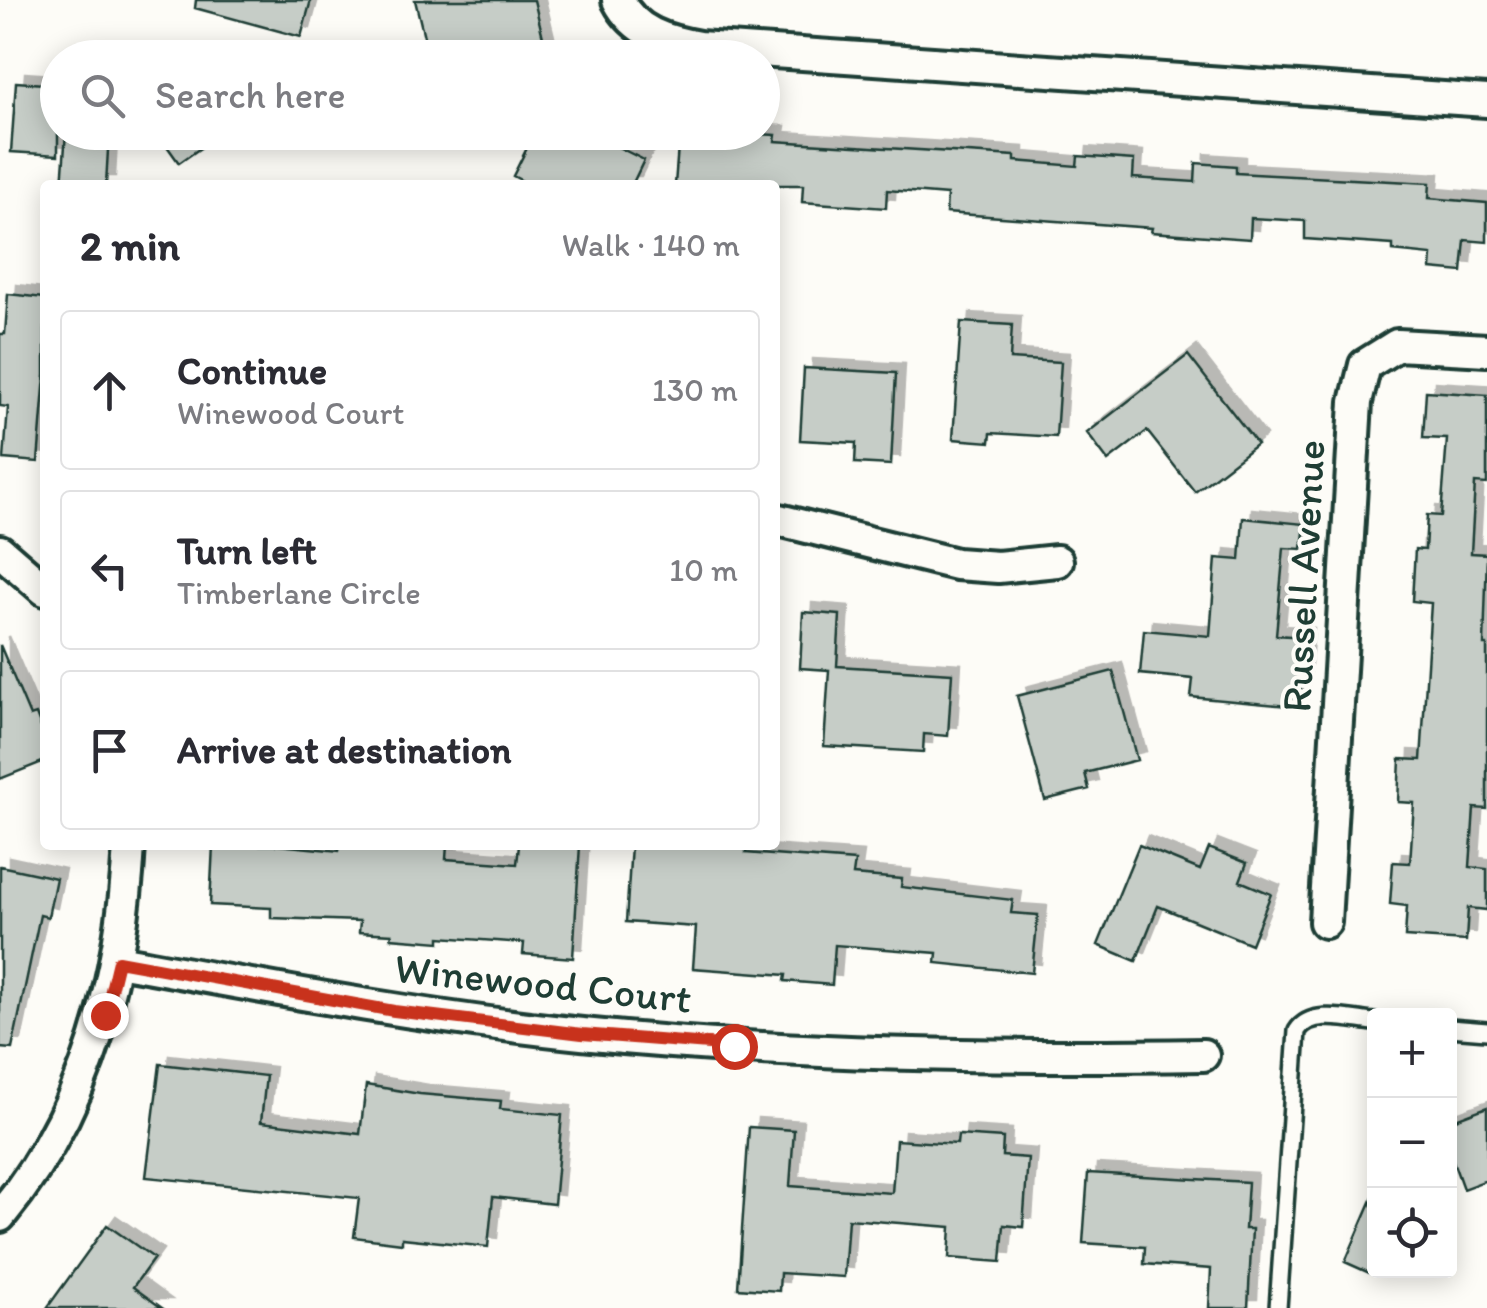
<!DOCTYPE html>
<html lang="en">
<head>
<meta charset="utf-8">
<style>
  :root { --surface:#fff; --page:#f7f7f7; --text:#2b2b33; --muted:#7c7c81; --line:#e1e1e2 }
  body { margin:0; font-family:Itim,sans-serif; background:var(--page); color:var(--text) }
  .controls { position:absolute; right:30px; bottom:30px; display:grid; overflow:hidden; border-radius:10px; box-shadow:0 5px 25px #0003 }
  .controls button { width:90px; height:90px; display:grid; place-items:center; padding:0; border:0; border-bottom:2px solid var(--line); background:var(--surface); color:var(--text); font:50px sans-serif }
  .stop { position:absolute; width:30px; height:30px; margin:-22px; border:8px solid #c8321e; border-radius:50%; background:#fff }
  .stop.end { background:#c8321e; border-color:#fff; box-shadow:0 2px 10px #0008 }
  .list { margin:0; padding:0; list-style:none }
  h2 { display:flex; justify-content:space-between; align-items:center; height:130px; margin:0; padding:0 40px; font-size:42px }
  h2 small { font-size:32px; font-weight:400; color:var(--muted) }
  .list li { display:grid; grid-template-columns:65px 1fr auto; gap:30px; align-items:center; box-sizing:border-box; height:160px; margin:0 20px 20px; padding:0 20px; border:2px solid var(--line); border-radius:10px }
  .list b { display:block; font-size:38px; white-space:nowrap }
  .list p { margin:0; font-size:32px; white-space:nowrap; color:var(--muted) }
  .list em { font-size:32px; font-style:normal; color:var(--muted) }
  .icon { flex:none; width:55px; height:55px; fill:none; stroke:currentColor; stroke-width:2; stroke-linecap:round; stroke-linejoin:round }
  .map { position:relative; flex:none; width:1487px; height:1308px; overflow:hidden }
  .search { position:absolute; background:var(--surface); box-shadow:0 5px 25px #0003; left:40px; top:40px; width:740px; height:110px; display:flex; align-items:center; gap:25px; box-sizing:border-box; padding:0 35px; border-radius:55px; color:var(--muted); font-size:38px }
  .panel { position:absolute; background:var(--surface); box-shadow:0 5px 25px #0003; left:40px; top:180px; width:740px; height:670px; border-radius:10px }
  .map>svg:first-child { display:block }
  .building { fill:#c6cdc7; stroke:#1f3d34; stroke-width:2.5; filter:url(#shadow) }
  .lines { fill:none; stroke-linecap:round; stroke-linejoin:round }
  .lane-casing { stroke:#1f3d34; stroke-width:22 }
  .street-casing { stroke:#1f3d34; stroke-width:38 }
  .lane { stroke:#fdfcf7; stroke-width:15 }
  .street { stroke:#fdfcf7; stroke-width:30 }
  .route { stroke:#c8321e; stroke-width:12 }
  .labels { text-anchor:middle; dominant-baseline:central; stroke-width:8; stroke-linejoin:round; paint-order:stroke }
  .street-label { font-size:42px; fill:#1f3d34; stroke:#fdfcf7 }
</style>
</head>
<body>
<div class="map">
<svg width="1487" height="1308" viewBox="0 0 1487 1308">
  <defs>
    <filter id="shadow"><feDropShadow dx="9" dy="-9" stdDeviation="0" flood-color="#0004"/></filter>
  </defs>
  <rect width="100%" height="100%" fill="#fdfcf7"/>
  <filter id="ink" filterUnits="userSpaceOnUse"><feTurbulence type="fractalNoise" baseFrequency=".01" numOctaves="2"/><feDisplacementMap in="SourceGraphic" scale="20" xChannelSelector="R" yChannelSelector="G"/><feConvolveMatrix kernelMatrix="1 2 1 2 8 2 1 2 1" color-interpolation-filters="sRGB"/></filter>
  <g filter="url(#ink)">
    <path class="building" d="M 196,0 L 311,0 L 301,37 L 195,8 Z
      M 415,0 L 534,0 L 547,54 L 534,58 L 463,58 L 457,38 L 426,45 Z
      M 16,82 L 58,85 L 58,155 L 11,152 Z
      M 66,132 L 109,132 L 106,185 L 62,185 Z
      M 157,132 L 223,132 L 179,163 Z
      M 535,132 L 624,132 L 618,147 L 644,160 L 632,185 L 530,185 L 513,176 Z
      M 719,132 L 776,135 L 775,141 L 1015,156 L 1015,161 L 1077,166 L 1078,156 L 1134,160 L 1133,178 L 1195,182 L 1196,163 L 1236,166 L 1236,173 L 1430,183 L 1429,198 L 1487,203 L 1487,242 L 1465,240 L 1462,272 L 1431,269 L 1432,255 L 1393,251 L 1393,245 L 1305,239 L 1305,221 L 1251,218 L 1250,239 L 1151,232 L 1152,228 L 946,213 L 947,195 L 887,190 L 886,208 L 802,202 L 803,185 L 675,185 L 678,146 L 718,149 Z
      M 8,294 L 45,298 L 45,375 L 38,462 L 4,459 L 8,407 L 0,406 L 0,334 L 5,334 Z
      M 961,322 L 1012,325 L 1010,359 L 1061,362 L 1056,437 L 991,433 L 990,442 L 953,439 Z
      M 1188,355 L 1257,444 L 1195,492 L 1147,431 L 1108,461 L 1087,433 Z
      M 804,368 L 896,373 L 891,465 L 855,463 L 856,443 L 800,440 Z
      M 1426,391 L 1487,395 L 1487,484 L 1475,483 L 1471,553 L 1487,554 L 1484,645 L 1487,645 L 1487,809 L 1474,808 L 1470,867 L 1487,869 L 1487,910 L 1468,908 L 1466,941 L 1405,937 L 1407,906 L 1390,904 L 1393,862 L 1410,863 L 1414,803 L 1398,802 L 1400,759 L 1421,760 L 1431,603 L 1412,601 L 1415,549 L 1425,550 L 1427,515 L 1441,516 L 1447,439 L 1423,438 Z
      M 1243,518 L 1305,524 L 1302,549 L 1284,548 L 1276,635 L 1305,637 L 1299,707 L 1191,697 L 1193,679 L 1140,674 L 1144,630 L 1210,636 L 1216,558 L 1240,560 Z
      M 803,612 L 840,615 L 837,666 L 952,673 L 948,736 L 924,734 L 923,752 L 824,746 L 829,670 L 800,668 Z
      M 0,645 L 30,716 L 36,714 L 45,738 L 45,761 L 0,779 Z
      M 1113,671 L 1137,760 L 1085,773 L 1089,789 L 1045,800 L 1017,696 Z
      M 213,845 L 278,845 L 339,851 L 340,845 L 447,845 L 446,859 L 517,864 L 519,845 L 580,845 L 573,958 L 523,954 L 524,943 L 440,937 L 440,942 L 391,938 L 392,934 L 359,932 L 360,921 L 271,918 L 271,908 L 210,905 Z
      M 631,845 L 746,845 L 746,853 L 855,861 L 853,875 L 902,879 L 901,887 L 1013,900 L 1011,913 L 1038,915 L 1032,973 L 936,963 L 937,953 L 835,945 L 832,985 L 785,981 L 786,975 L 693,968 L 696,927 L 626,922 Z
      M 1139,845 L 1200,870 L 1209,848 L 1247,863 L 1240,881 L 1271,894 L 1251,944 L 1158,906 L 1136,961 L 1098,945 Z
      M 0,866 L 56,878 L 48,917 L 40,915 L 12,1049 L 0,1048 Z
      M 160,1064 L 266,1076 L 261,1122 L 360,1134 L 366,1085 L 420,1094 L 501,1101 L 500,1109 L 562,1115 L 554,1204 L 493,1197 L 488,1247 L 402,1238 L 402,1243 L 354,1237 L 359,1198 L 146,1177 Z
      M 1487,1107 L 1487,1180 L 1463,1189 L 1450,1153 L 1450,1121 Z
      M 749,1127 L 794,1130 L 790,1186 L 892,1193 L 896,1140 L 957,1144 L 958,1135 L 1003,1138 L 1002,1156 L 1028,1158 L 1023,1227 L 1004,1225 L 1001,1262 L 949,1258 L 951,1227 L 848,1219 L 844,1277 L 780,1273 L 779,1291 L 738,1288 Z
      M 1088,1173 L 1248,1182 L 1245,1229 L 1252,1229 L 1248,1308 L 1209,1308 L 1211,1269 L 1144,1264 L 1145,1247 L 1083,1243 Z
      M 1374,1195 L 1374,1275 L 1345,1262 Z
      M 107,1225 L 154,1258 L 133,1287 L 162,1308 L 47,1308 Z"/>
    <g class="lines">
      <g class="lane-casing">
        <path id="lane" d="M 1450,1028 L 1487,1031
          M 1278,1308 L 1297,1031 C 1311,1008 1352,1020 1374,1022"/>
      </g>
      <g class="street-casing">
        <path id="street" d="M 618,0 C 635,33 665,41 699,47 L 1487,101
          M 775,519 L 956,564 L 998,567 L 1057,561
          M 0,551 L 45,590
          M 1325,922 L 1356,402 L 1365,365 L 1397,345 L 1487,350
          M 118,961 C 272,989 426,1018 582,1034 C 788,1055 996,1058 1203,1055
          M 0,1216 C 87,1111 122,979 129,845"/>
      </g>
      <use href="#lane" class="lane"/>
      <use href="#street" class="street"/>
    </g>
  </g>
  <g class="lines" filter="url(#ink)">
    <path class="route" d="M 105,1015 L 118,961 L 394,1011 L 582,1034 L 734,1046"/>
  </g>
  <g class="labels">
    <g class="street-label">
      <text transform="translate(1303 576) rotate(-87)">Russell Avenue</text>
      <text transform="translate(543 983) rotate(6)">Winewood Court</text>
    </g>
  </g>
</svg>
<div class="controls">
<button>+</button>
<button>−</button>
<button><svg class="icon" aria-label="locate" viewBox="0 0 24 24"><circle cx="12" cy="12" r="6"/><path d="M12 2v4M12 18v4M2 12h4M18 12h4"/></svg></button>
</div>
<div class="stop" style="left:734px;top:1046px"></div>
<div class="stop end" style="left:105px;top:1015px"></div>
<div class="search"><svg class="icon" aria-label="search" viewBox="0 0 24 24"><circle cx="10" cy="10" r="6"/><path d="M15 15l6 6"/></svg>Search here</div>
<section class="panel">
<h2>2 min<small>Walk · 140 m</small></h2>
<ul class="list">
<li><svg class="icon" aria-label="ahead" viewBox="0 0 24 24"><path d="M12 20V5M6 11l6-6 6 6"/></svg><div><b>Continue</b><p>Winewood Court</p></div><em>130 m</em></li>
<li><svg class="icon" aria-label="left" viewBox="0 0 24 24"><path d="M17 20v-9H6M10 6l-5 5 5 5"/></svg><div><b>Turn left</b><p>Timberlane Circle</p></div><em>10 m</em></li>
<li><svg class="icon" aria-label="arrive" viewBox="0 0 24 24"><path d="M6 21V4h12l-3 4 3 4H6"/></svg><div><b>Arrive at destination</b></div></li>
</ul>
</section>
</div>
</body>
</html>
